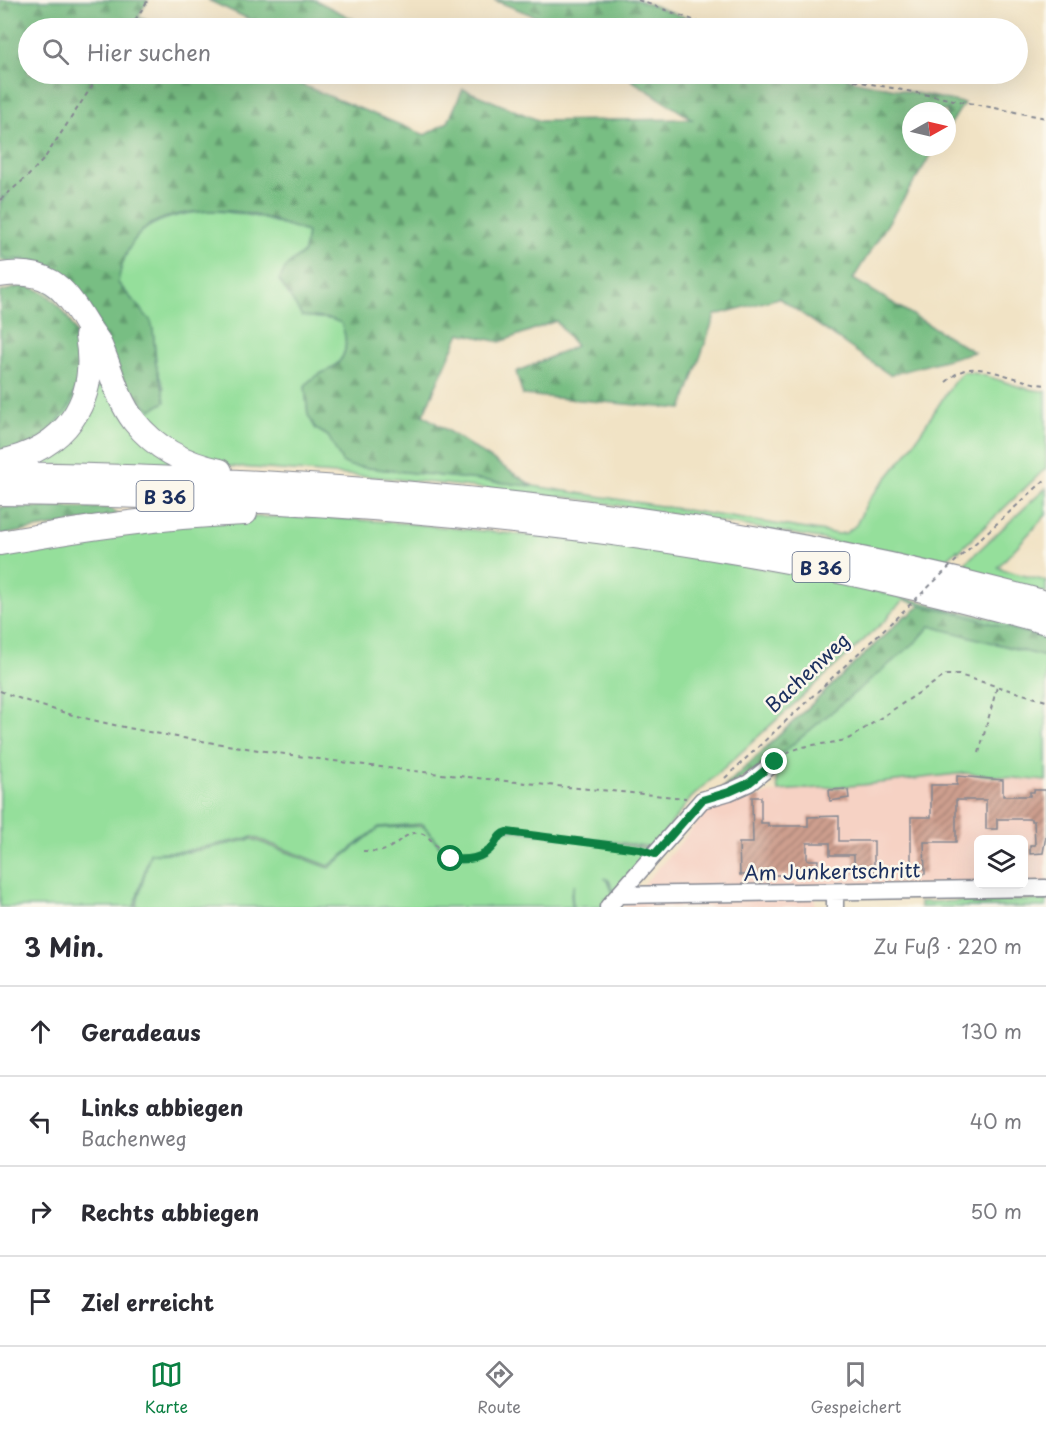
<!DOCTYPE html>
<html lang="de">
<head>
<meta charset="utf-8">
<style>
  :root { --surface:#fff; --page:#f2f2f3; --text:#2b2b33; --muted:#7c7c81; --line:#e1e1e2; --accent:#0b8043 }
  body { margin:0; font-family:"Playpen Sans",sans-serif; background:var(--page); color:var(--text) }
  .controls { position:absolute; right:18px; bottom:18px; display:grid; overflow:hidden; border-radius:9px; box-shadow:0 6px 24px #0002 }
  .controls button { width:54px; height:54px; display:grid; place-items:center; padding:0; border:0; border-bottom:2px solid var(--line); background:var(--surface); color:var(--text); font:30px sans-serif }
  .compass { position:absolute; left:902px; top:102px; width:54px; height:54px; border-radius:50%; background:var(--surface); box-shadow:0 6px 24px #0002; rotate:82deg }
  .stop { position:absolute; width:18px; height:18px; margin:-14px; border:4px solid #0b8043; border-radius:50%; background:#fff }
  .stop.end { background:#0b8043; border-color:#fff; box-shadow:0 2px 6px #0008 }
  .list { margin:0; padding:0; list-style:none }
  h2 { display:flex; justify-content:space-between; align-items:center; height:78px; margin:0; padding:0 24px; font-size:26px }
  h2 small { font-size:20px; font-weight:400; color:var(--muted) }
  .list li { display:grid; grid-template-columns:39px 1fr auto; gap:18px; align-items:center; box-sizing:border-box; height:90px; padding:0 24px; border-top:2px solid var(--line) }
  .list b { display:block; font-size:22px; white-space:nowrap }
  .list p { margin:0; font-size:20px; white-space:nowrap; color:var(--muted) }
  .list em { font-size:20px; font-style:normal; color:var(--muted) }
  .icon { flex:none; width:33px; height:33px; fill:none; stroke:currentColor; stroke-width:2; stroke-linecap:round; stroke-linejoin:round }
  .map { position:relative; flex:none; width:1046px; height:907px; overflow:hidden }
  .search { position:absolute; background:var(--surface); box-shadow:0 6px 24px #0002; left:18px; right:18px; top:18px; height:66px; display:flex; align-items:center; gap:15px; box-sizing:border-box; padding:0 21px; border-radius:33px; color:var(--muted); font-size:22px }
  .sheet { height:438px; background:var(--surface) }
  nav { display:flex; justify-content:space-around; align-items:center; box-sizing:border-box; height:84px; border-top:2px solid var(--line); background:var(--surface); font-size:16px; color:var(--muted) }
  nav a { display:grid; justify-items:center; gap:3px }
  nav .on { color:var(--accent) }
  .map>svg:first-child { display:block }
  .built { fill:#f6d2c4 }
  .green { fill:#95df9b; stroke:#58877c; stroke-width:1.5 }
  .forest { fill:url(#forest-firs); stroke:#4a7670; stroke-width:1.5 }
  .building { fill:url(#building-hatch) }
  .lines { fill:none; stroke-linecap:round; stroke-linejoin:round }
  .minor-casing { stroke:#868992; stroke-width:19 }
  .highway-casing { stroke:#868992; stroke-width:26 }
  .path { stroke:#868992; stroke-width:2; stroke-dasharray:4.5 4.5; stroke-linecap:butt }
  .minor { stroke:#fff; stroke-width:16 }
  .highway { stroke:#fff; stroke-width:24 }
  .path-bridge { stroke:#868992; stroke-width:2; stroke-dasharray:4.5 4.5; stroke-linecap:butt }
  .route { stroke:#0b8043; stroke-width:8 }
  .labels { text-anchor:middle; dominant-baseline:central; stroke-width:5; stroke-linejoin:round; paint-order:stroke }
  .shield { fill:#fbf7ec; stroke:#5e6b89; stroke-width:1.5 }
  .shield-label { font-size:18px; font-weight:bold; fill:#1b2f5e }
  .street-label { font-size:20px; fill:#1b2f5e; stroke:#fbf7ec }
</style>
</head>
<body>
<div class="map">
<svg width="1046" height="907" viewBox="0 0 1046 907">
  <defs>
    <pattern id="forest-firs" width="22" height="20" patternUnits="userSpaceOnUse" patternTransform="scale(1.5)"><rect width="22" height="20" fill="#78be83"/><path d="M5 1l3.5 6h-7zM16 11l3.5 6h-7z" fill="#629b6e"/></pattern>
    <pattern id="building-hatch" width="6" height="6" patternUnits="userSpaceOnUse" patternTransform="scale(1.5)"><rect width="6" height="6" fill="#ce9f8e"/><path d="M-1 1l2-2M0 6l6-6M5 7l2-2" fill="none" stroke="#a68277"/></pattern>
  </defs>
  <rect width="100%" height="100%" fill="#fbf7ec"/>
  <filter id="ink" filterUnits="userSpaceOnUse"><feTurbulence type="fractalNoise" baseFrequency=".0167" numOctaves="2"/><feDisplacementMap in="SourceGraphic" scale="12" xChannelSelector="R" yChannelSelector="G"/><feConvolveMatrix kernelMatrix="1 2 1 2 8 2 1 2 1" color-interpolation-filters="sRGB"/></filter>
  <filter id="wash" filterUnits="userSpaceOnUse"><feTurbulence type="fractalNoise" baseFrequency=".008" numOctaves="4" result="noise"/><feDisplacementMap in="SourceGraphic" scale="24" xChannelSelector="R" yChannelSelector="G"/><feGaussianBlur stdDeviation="1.35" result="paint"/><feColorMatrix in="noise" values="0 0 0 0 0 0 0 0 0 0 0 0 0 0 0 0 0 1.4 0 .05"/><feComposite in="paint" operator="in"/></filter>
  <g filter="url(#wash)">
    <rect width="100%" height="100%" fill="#f1e3c5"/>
    <path class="built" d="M 965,774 L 1046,782 L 1046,884 L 1024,884 L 1024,840 L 978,840 L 978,884 L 814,886 L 815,907 L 623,907 L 676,848 L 711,806 L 777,792 Z"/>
    <path class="green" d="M 210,211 C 249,212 272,221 307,232 L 304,252 L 286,267 L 302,316 L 331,319 L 341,322 C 347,338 350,356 333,367 C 322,374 313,375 305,386 L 308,415 L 316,429 L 328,436 L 350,466 L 533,486 L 838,534 L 846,533 L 856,525 L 868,501 L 908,452 L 953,383 L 963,372 C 992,373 1017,391 1046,391 L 1046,468 L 959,551 L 957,550 L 945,561 L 961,567 L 1046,488 L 1046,515 L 998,567 L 1003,570 L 1046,581 L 1046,593 L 813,537 L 567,497 L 376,477 L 213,465 L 153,436 L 97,329 L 9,263 L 0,259 L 0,254 L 13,260 L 26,259 L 49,266 L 67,276 L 76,285 L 93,309 L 134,395 L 151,410 L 164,388 L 157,370 L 153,329 L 150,321 L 118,283 C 126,227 159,215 210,211 Z
      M 96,369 L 111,388 L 191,468 L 12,464 Z
      M 258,517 L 317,517 L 404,523 L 612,544 L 817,577 L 1046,632 L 1046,639 L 904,600 L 889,614 L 890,616 L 691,798 L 653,847 L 502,827 L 487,849 L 464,854 L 442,848 L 423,824 L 379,827 L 329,866 L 253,837 L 185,851 L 150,853 L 134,907 L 0,907 L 0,547 L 212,519 Z
      M 930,626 L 1046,657 L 1046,781 L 965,773 L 862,785 L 778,791 L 774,760 L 917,641 Z
      M 423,826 L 442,849 L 463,856 L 488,850 L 503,829 L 652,849 L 614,892 L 609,880 L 604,878 L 608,881 L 613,894 L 602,907 L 573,907 L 572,893 L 575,884 L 571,893 L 572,907 L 136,907 L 150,854 L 189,852 L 252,839 L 329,868 L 379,828 Z
      M 1046,900 L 1046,907 L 920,907 L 920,902 Z"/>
    <path class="forest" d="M 0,0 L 148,0 L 138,17 L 166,28 L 28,28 L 28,74 L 275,74 L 425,135 L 448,122 L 463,89 L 540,121 L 692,119 L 631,80 L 633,74 L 837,74 L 856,81 L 964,103 L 947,130 L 947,111 L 911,111 L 911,147 L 936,147 L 853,279 L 974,352 L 890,375 L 779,298 L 715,315 L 682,409 L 523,395 L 516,372 L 576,346 L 556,321 L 500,342 L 460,333 L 423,415 L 533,486 L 350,466 L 342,462 L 328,436 L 316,429 L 308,415 L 305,386 C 313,375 322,374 333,367 C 349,356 347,338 341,323 L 331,319 L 302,316 L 279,280 L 286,267 L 304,252 L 307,232 C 288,226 269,218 250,214 C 221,208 162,209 140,233 C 127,247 121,264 118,283 L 151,321 C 156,337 153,353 157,369 C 160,382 164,389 165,402 L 151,410 L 134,395 L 130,395 C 122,377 114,358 105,340 C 91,306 77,274 38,262 C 28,259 17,260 6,259 L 0,254 L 0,203 L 8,194 L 0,200 Z
      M 208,0 L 315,0 L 371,28 L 268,28 Z
      M 494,0 L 638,0 L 715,28 L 565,28 Z
      M 22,286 C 57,289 83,332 81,365 C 80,376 76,390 72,401 C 68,412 55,425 46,434 C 38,443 12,450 0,455 L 0,292 Z
      M 0,507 L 112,508 L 117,515 L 0,535 Z
      M 921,605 L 950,611 L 1046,639 L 1046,657 L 930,626 L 917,641 L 774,760 L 719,792 L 906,615 L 908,616 Z"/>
    <g id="blocks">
      <path class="building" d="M 957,776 L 1003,780 L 1003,796 L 1030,796 L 1030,792 L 1034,792 L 1034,790 L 1046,790 L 1046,836 L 1043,853 L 1030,854 L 1030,845 L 1035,845 L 1034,821 L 1031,821 L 1031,819 L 997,819 L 997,829 L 986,829 L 986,800 L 956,800 L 956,842 L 924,842 L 925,874 L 911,874 L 911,817 L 931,817 L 931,785 L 957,785 Z
        M 845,789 L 848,790 L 849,798 L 830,801 L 829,790 Z
        M 752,797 L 761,797 L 761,823 L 768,823 L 768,826 L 808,826 L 808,817 L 839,816 L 839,841 L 874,841 L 874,874 L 854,874 L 854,855 L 830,855 L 830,843 L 807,843 L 807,860 L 818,860 L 817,875 L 740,875 L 739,843 L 753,843 Z"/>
    </g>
  </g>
  <g filter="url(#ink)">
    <use href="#blocks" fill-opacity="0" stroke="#868992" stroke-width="1.5"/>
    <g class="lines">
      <g class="minor-casing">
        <path id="minor" d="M 835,892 L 835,907
          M 619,895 L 1046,888
          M 608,907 L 702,800 L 729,792 L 749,783 L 775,762"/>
      </g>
      <g class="highway-casing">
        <path id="highway" d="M 0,275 C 46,268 63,285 85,322 C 89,329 94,335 98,341 C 111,368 116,397 134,421 C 156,449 186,464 220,471
          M 0,462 C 65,449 99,402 87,336
          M 0,474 C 353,479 705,510 1046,603
          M 0,493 C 276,496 553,514 824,568 C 899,583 973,602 1046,622
          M 0,543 C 81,529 162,516 245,513"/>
      </g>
      <path class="path" d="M 638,0 L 715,28
        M 130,28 L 148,0
        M 837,74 L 856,81 L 1046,118
        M 0,200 L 28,176 L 44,159 L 100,74
        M 946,382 C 951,378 956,373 962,371 C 981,362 1023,384 1046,385
        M 961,556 L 1046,479
        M 0,691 C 75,721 155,734 234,746 C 384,771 535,784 686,798
        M 979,753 L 997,687
        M 787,754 C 806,741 829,747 850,738 L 946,675 L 959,675 L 1046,701
        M 725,778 L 895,619
        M 363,851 C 369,851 377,852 382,851 C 396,847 405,831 420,833 C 437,836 438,867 471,860 C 493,855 492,836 507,832 L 641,850"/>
      <use href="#minor" class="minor"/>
      <use href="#highway" class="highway"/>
      <path class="path-bridge" d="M 895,619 L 961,556"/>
    </g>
  </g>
  <g class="lines" filter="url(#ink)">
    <path class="route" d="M 451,859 C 468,860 482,860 494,845 C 498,839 499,834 507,832 L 639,849 L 655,854 L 702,800 L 729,792 L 749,783 L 775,762"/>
  </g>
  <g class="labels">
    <g class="shield">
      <rect x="136.5" y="481" width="57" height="30" rx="4.5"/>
      <rect x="792.5" y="552" width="57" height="30" rx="4.5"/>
    </g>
    <g class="shield-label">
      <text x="165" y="496">B 36</text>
      <text x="821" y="567">B 36</text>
    </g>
    <g class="street-label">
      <text transform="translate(807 672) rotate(-43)">Bachenweg</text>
      <text transform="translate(832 871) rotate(-1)">Am Junkertschritt</text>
    </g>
  </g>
</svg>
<div class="controls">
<button><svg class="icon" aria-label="layers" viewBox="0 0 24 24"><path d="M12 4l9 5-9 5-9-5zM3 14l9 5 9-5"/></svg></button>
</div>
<svg class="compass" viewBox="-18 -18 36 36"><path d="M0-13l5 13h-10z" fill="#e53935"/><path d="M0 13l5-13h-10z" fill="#7c7c81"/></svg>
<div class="stop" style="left:451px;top:859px"></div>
<div class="stop end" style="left:775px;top:762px"></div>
<div class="search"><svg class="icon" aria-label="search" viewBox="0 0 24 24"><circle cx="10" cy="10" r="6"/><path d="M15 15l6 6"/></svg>Hier suchen</div>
</div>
<section class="sheet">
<h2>3 Min.<small>Zu Fuß · 220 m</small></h2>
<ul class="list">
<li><svg class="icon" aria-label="ahead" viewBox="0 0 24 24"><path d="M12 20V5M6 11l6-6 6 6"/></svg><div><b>Geradeaus</b></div><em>130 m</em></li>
<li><svg class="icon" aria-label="left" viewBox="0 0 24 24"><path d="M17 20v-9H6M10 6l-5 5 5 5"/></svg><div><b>Links abbiegen</b><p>Bachenweg</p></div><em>40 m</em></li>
<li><svg class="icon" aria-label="right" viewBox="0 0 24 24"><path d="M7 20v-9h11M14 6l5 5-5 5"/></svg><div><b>Rechts abbiegen</b></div><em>50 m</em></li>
<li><svg class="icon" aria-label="arrive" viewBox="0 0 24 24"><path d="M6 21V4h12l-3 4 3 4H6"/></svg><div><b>Ziel erreicht</b></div></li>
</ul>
</section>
<nav>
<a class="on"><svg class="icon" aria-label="map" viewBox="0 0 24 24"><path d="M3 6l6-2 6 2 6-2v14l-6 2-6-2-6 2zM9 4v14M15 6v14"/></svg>Karte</a>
<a><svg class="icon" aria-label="directions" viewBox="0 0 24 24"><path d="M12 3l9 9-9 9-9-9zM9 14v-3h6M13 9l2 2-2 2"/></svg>Route</a>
<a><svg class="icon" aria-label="saved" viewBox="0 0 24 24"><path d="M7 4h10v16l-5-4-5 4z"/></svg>Gespeichert</a>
</nav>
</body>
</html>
